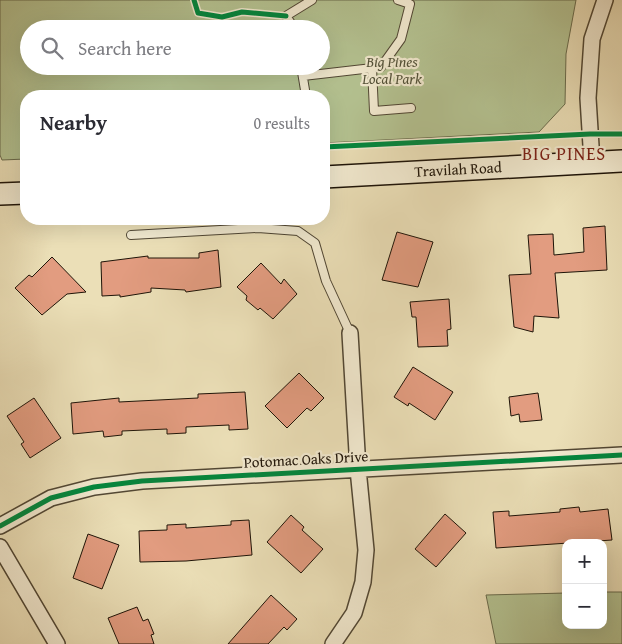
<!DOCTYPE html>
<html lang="en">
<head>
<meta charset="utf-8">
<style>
  :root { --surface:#fff; --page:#f7f7f7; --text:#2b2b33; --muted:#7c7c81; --line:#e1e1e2 }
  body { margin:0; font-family:"Gentium Book Plus",serif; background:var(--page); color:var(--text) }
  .controls { position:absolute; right:15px; bottom:15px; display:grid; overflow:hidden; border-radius:10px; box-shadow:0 5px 20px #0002 }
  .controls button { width:45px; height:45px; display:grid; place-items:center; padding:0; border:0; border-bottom:1px solid var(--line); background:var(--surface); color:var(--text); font:25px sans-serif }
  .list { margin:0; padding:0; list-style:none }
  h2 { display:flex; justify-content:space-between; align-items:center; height:65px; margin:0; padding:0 20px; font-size:21px }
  h2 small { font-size:16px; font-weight:400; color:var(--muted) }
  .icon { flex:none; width:28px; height:28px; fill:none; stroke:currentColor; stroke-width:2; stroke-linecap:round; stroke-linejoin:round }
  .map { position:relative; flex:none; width:622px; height:644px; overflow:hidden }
  .search { position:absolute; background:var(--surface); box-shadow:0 5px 20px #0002; left:20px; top:20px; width:310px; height:55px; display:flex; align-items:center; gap:12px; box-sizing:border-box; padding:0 18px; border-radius:28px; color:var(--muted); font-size:19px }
  .panel { position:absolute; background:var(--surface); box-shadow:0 5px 20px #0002; left:20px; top:90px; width:310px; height:135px; border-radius:20px }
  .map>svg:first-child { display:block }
  .green { fill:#b4c291; stroke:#696b4c; fill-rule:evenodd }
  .building { fill:#e29c80; stroke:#1e1408 }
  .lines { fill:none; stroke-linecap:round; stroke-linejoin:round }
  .service-casing { stroke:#514734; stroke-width:10 }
  .minor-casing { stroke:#514734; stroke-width:18 }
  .secondary-casing { stroke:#1e1408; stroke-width:24 }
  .service { stroke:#f2ead0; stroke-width:8 }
  .minor { stroke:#f2ead0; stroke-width:15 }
  .secondary { stroke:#f2ead0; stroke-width:21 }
  .cycleway-casing { stroke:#f2ead0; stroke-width:8 }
  .cycleway { stroke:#00873e; stroke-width:5 }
  .labels { text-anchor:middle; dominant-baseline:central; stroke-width:4.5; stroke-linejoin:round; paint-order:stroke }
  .park-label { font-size:15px; font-style:italic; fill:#525138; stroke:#f2ead0 }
  .street-label { font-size:15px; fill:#1e1408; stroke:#f2ead0 }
  .quarter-label { font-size:18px; letter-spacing:1px; fill:#7a1f14; stroke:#f2ead0 }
</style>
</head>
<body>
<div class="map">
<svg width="622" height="644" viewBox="0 0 622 644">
  <rect width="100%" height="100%" fill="#ebdfb7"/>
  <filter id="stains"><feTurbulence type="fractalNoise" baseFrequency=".004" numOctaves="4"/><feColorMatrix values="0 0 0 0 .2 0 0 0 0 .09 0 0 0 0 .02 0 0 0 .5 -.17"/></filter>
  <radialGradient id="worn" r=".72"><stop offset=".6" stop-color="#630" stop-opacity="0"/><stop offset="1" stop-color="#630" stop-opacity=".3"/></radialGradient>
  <path class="green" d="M 0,0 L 576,0 L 566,54 L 565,104 L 539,132 L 324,143 L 324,96 L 26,96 L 26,159 L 2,160 L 0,155 ZM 29,29 L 321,29 L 321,66 L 29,66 Z
    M 603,592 L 622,592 L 622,644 L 496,644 L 486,595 L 566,593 L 566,625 L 603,625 Z"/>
  <path class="building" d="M 605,226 L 607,270 L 555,273 L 559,318 L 534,316 L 533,332 L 514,327 L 509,275 L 531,274 L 528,235 L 553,234 L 554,255 L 584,252 L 583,228 Z
    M 397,232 L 433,242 L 418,287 L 382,280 Z
    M 218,250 L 221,287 L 186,292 L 185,290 L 151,288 L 151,292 L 120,297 L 120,295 L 102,296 L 101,262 L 148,256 L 148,258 L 199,258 L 199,253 Z
    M 52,257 L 86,292 L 67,294 L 42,315 L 15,288 L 29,275 L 32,277 Z
    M 261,263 L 281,284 L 284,279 L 297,294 L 273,319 L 260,308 L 258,310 L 246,300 L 247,296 L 237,287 Z
    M 449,299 L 451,329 L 447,330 L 448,346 L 418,347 L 416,317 L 412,317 L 410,302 Z
    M 413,367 L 453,392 L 435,420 L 409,403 L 408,406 L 394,397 Z
    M 299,373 L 324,398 L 311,411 L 307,408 L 287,428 L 265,406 Z
    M 245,392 L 248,429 L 229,430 L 229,425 L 186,427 L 186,433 L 167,434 L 167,429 L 122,431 L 122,435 L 104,437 L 103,431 L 73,434 L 71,403 L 119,398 L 119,402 L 198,398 L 198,394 Z
    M 538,393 L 542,420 L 520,422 L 519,414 L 511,416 L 509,397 Z
    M 34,398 L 61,438 L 30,458 L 21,444 L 24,442 L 7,416 Z
    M 579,507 L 580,512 L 608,509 L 612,540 L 496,548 L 493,512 L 509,511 L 509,516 L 560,512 L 560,509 Z
    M 445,514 L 466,533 L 436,567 L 415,549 Z
    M 291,515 L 304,527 L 302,530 L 323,549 L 301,573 L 267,542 Z
    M 249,520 L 252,555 L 186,561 L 140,562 L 139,531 L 167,530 L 167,525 L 186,524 L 186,528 L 231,525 L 231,521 Z
    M 88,534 L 119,545 L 102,589 L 73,578 Z
    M 271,595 L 297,619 L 287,630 L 284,627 L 268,644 L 228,644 Z
    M 137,607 L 143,621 L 148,619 L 154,634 L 151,635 L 154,644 L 119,644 L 108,618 Z"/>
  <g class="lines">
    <g class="service-casing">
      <path id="service" d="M 295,29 L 286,16 L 312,0
        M 301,66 L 306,96
        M 372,68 L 374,111 L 411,108
        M 303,76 L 381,67 L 401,39 L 410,4 L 398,0
        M 131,235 L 258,228 L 298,231 L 315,243 L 326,281 L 350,333"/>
    </g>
    <g class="minor-casing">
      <path id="minor" d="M 592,162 L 588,98 L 592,39 L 605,0
        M 0,526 L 51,498 L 94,487 L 142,481 L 622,455
        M 0,547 L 57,644
        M 333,644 L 354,613 L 363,582 L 366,550 L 358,469 L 350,333"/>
    </g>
    <g class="secondary-casing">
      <path id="secondary" d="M 324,177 L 622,161
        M 0,194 L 26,193"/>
    </g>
    <use href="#service" class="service"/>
    <use href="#minor" class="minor"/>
    <use href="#secondary" class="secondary"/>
    <g class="cycleway-casing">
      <path id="cycleway" d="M 194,0 L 198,13 L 222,17 L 242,12 L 286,16
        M 324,147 L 590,134 L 622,134
        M 0,526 L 51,498 L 94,487 L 142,481 L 622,455"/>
    </g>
    <use href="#cycleway" class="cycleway"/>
  </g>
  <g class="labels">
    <g class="park-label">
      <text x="392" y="61">Big Pines<tspan x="392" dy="17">Local Park</tspan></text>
    </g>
    <g class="street-label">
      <text transform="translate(458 169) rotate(-3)">Travilah Road</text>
      <text transform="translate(306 459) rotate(-3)">Potomac Oaks Drive</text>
    </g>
    <g class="quarter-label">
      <text x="564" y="153">BIG PINES</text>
    </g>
  </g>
  <rect width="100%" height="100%" filter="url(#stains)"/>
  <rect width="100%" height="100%" fill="url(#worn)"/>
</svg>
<div class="controls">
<button>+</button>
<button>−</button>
</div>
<div class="search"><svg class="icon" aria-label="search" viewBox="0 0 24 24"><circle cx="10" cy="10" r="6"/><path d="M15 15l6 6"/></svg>Search here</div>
<section class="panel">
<h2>Nearby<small>0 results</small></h2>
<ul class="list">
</ul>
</section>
</div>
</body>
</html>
